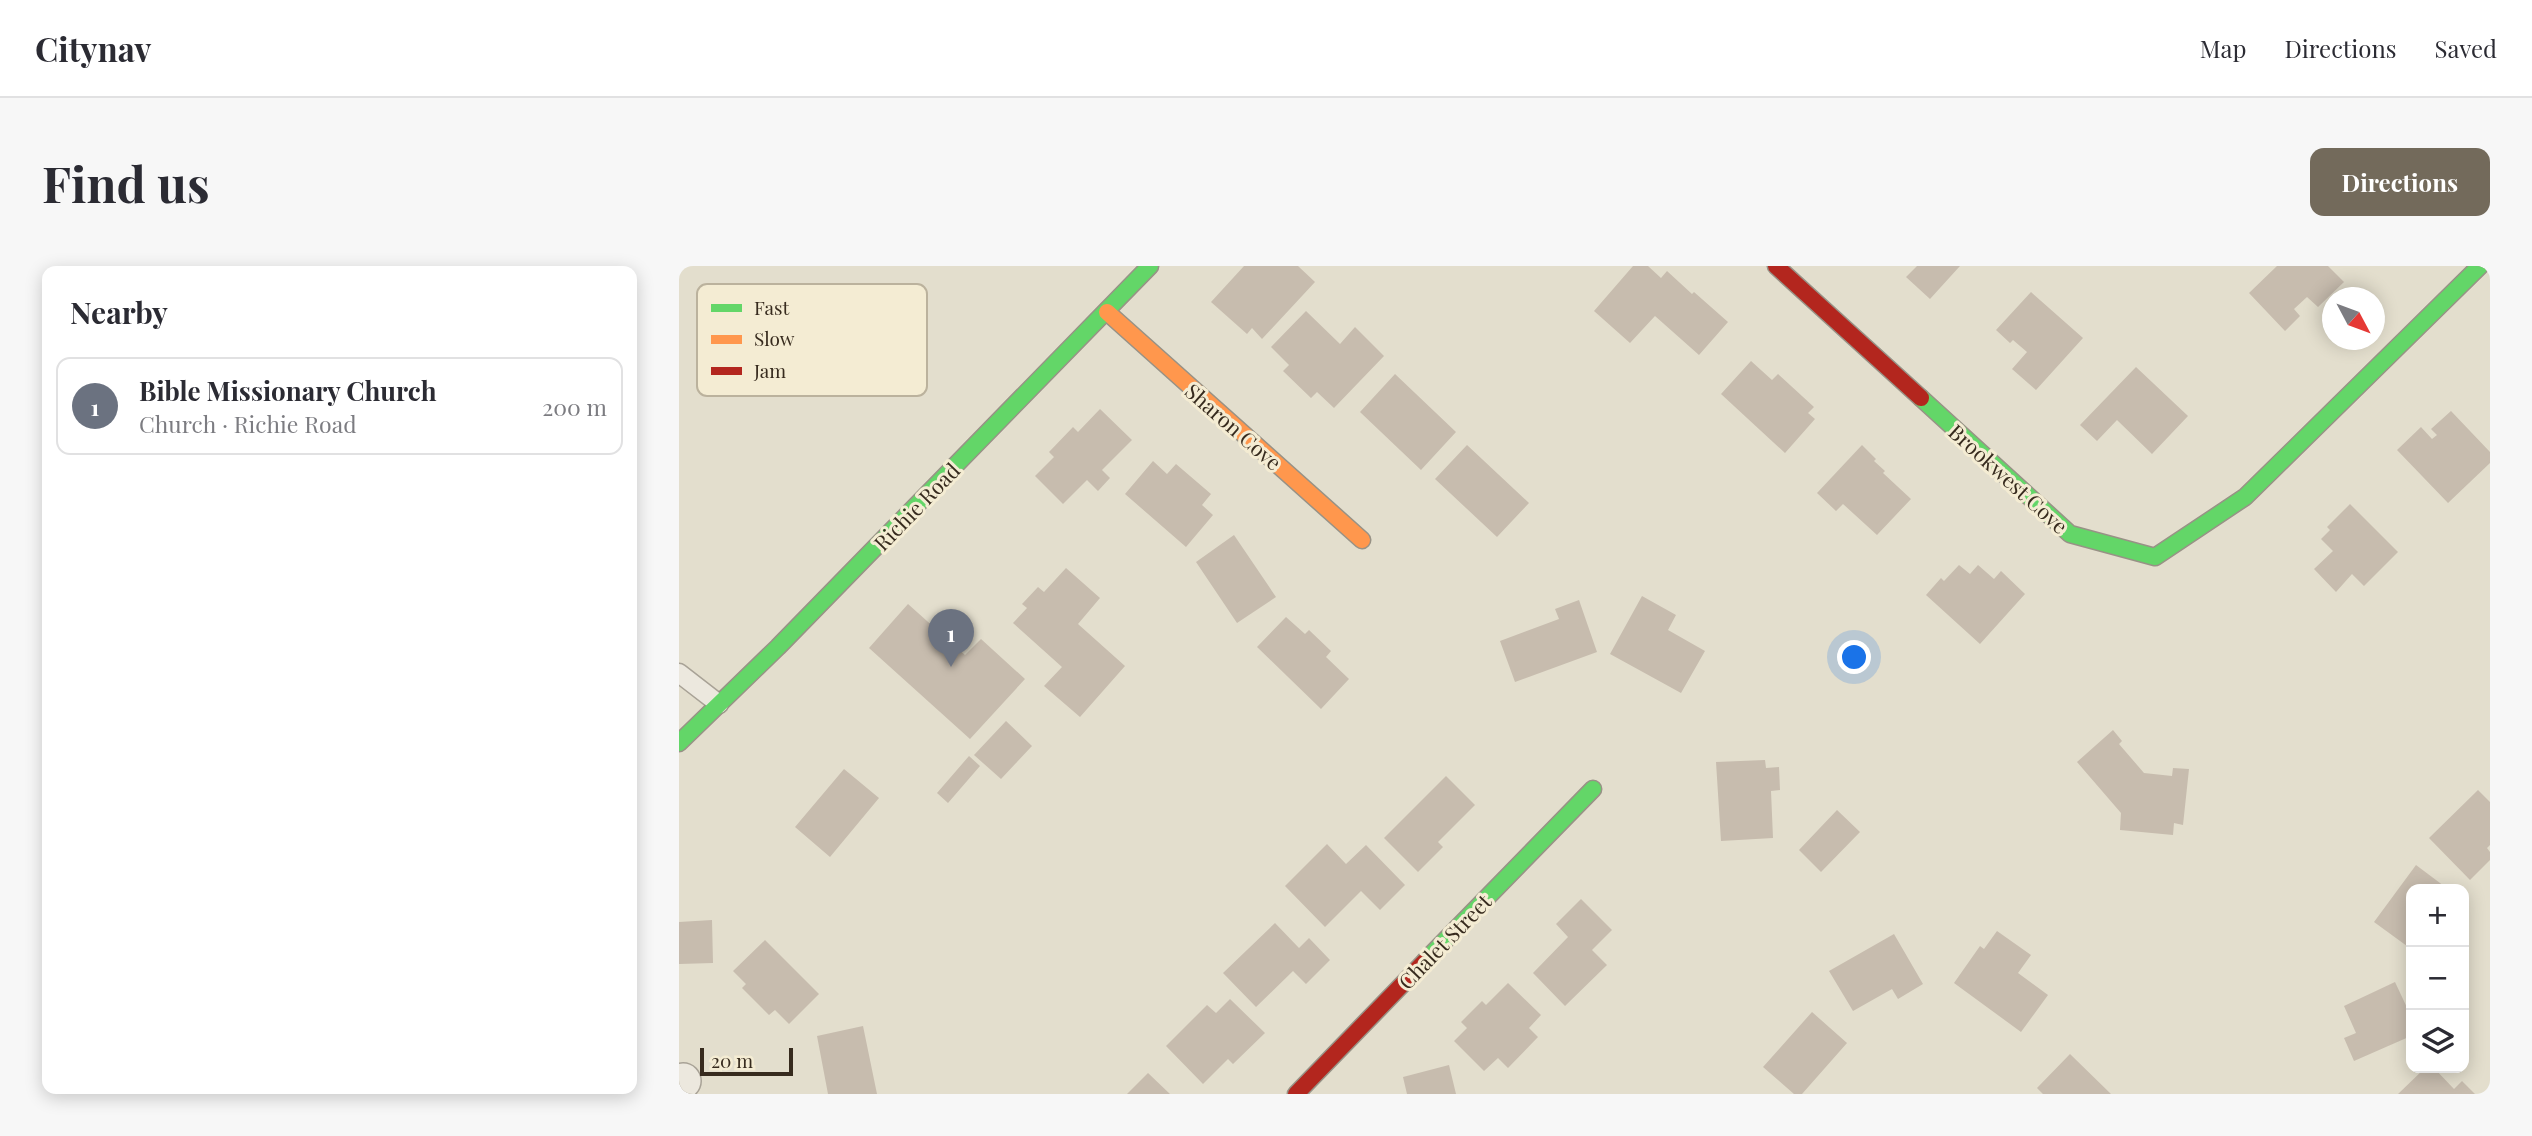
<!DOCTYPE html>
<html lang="en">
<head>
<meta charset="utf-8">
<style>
  :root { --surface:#fff; --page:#f7f7f7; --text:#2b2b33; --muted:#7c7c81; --line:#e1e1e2; --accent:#736a5b }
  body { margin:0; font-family:"Playfair Display",serif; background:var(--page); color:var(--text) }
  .controls { position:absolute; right:21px; bottom:21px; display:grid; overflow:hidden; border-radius:14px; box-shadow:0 4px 18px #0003 }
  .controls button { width:63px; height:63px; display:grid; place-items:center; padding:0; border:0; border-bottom:2px solid var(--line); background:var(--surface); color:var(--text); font:35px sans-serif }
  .compass { position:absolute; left:1643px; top:21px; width:63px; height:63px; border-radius:50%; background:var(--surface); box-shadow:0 4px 18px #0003; rotate:131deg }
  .scale { position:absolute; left:21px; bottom:18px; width:93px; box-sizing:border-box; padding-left:7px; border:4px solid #372b1e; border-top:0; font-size:19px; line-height:24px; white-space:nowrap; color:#372b1e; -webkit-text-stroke:5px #f4ecd3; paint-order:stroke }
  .you { position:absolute; left:1176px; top:392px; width:24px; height:24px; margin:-18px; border:5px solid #fff; border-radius:50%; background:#1a73e8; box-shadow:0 0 0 10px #1a73e833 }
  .badge { display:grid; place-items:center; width:46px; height:46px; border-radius:50%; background:var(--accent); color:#fff; font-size:23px; font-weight:700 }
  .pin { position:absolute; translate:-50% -58px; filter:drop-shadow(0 2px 4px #0008) }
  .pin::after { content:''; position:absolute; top:37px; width:24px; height:21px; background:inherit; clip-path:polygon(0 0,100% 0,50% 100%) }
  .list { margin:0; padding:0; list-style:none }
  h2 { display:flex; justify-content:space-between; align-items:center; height:91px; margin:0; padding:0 28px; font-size:30px }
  h2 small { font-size:23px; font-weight:400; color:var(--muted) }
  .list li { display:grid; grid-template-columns:46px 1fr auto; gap:21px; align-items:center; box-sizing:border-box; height:98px; margin:0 14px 14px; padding:0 14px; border:2px solid var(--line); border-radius:14px }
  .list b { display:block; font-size:26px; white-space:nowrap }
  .list p { margin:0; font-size:23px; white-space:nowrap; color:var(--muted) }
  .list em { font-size:23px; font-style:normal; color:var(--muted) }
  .icon { flex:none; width:38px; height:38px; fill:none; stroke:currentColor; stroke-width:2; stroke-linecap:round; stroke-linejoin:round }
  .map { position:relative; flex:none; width:1811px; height:828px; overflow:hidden; border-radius:14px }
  header { display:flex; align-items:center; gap:42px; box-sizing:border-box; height:98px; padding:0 35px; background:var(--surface); border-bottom:2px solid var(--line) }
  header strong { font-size:33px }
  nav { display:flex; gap:38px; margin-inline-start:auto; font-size:24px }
  .intro { display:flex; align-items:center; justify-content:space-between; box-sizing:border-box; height:168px; padding:0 42px }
  h1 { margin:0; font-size:49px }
  .button { padding:18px 32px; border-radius:14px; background:var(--accent); color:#fff; font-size:24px; font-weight:700 }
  main { display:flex; gap:42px; padding:0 42px }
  aside { flex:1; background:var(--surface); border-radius:14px; box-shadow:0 4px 18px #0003 }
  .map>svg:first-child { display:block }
  .building { fill:#c7bcae }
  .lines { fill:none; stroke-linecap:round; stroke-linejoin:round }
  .lane-casing { stroke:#a8a296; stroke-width:21 }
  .street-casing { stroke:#a8a296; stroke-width:38 }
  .fast-casing { stroke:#989286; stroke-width:19 }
  .slow-casing { stroke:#989286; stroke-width:19 }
  .jam-casing { stroke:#989286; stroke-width:19 }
  .lane { stroke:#ece8de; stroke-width:18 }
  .street { stroke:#ece8de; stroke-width:35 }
  .fast { stroke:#63d668; stroke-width:16 }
  .slow { stroke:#ff974d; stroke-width:16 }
  .jam { stroke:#b3261e; stroke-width:16 }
  .labels { text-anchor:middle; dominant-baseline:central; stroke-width:6; stroke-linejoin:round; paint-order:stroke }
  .street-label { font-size:21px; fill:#372b1e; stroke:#f4ecd3 }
  .key { fill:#f4ecd3; stroke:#bbb29d; stroke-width:2 }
  .key-label { font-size:19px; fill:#372b1e }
</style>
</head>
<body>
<header>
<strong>Citynav</strong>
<nav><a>Map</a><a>Directions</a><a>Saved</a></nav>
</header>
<div class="intro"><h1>Find us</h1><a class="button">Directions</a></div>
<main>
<aside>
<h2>Nearby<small></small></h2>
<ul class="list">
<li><span class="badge" style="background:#6b7280">1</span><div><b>Bible Missionary Church</b><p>Church · Richie Road</p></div><em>200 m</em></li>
</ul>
</aside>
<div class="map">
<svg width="1811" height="828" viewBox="0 0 1811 828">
  <rect width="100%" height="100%" fill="#e3decd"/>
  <path class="building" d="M 565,0 L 619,0 L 636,16 L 583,73 L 573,62 L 568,68 L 532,36 Z
    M 954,0 L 969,0 L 982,12 L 988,5 L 1013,28 L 1015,26 L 1049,56 L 1020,89 L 976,50 L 951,77 L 915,45 Z
    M 1238,0 L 1281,0 L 1251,33 L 1227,11 Z
    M 1598,0 L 1649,0 L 1665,16 L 1639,41 L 1628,31 L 1615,43 L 1621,50 L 1606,65 L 1570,27 Z
    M 1352,26 L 1404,72 L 1357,124 L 1333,103 L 1348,86 L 1334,74 L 1331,77 L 1317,64 Z
    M 627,45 L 661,78 L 676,61 L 705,90 L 655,142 L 638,126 L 632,132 L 604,105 L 610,99 L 592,81 Z
    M 1072,95 L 1093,114 L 1099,108 L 1135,141 L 1129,147 L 1136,153 L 1106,187 L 1042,128 Z
    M 1457,101 L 1509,150 L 1473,188 L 1438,154 L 1418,175 L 1401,159 Z
    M 716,108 L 777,166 L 742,204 L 681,146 Z
    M 421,143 L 453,174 L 423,204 L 431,212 L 419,225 L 408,214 L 384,238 L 356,210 L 375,191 L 370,186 L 394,161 L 399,166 Z
    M 1772,145 L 1811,186 L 1811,197 L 1769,237 L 1718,184 L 1742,161 L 1753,173 L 1758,169 L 1752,163 Z
    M 788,179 L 850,237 L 818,271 L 756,213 Z
    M 1183,179 L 1197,193 L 1195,195 L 1206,205 L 1204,207 L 1232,233 L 1198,269 L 1164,238 L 1157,245 L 1138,227 Z
    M 474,195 L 488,208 L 497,198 L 532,228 L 523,239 L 534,249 L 507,281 L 446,228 Z
    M 1671,238 L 1719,286 L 1685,320 L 1673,308 L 1657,326 L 1635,303 L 1654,285 L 1642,273 L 1651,264 L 1648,261 Z
    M 555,269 L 597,331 L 558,357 L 517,296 Z
    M 1280,299 L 1291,308 L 1299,299 L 1315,313 L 1322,305 L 1346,328 L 1301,378 L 1247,329 L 1262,312 L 1265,315 Z
    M 387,302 L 421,332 L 399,358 L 446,400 L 401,451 L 365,420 L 383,401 L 334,357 L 348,342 L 343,338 L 359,321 L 365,326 Z
    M 963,330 L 997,349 L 989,364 L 1026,385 L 1002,427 L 931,388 Z
    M 900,334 L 918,386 L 836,416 L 821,375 L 880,353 L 876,343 Z
    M 229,338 L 286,389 L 302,373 L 346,413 L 291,473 L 190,382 Z
    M 607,351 L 626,368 L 630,364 L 652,385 L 647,391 L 670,413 L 642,443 L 578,381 Z
    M 327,455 L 353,480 L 322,513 L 295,489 Z
    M 1434,464 L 1443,475 L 1440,478 L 1465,507 L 1493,510 L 1494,502 L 1510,503 L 1504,559 L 1495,557 L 1494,569 L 1441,564 L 1442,547 L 1398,496 Z
    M 290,490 L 301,500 L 269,537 L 258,527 Z
    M 1086,494 L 1087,502 L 1100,501 L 1101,524 L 1092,525 L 1094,572 L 1042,575 L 1037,496 Z
    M 165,503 L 200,532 L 151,591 L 116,561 Z
    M 767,510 L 796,539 L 759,576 L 764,581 L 739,606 L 705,572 Z
    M 1799,524 L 1811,536 L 1811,579 L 1808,582 L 1811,586 L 1811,594 L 1791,614 L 1750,572 Z
    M 1158,544 L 1181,566 L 1142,606 L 1120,584 Z
    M 648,578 L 667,598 L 687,579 L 726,619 L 701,644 L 682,625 L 646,661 L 606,620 Z
    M 1737,599 L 1769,623 L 1732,623 L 1732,683 L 1695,656 Z
    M 902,633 L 933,664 L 913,684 L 928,699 L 886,740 L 854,707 L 889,671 L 877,658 Z
    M 33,654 L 34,697 L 0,698 L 0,656 Z
    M 596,657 L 620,682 L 630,672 L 651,694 L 627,718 L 614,705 L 577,741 L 544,707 Z
    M 1318,665 L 1352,689 L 1339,707 L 1369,729 L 1342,766 L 1275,717 L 1301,680 L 1305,683 Z
    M 1215,668 L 1244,718 L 1219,733 L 1213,723 L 1174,745 L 1150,705 Z
    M 86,674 L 140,728 L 110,758 L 96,744 L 90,749 L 63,722 L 67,718 L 54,705 Z
    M 1716,716 L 1731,748 L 1732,748 L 1732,770 L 1675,795 L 1665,772 L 1677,767 L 1665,740 Z
    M 829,717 L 862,749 L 850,762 L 859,771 L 829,802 L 819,792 L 805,805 L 775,775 L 788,762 L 782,756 L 803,735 L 807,739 Z
    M 551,733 L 586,767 L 554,798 L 549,793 L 524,818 L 487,780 L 528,739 L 537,747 Z
    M 1133,746 L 1168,777 L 1123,828 L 1115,828 L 1084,801 Z
    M 184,760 L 198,828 L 149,828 L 138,770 Z
    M 1391,788 L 1432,828 L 1364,828 L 1358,822 Z
    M 770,799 L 777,828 L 728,828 L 724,811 Z
    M 1746,802 L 1755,802 L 1775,823 L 1783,815 L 1796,828 L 1719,828 Z
    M 469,807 L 491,828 L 448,828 Z"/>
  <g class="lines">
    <g class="lane-casing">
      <path id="lane" d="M 0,407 L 40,438"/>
    </g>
    <g class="street-casing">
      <path id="street" d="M 0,819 L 4,815"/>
    </g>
    <g class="fast-casing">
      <path id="fast" d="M 1242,132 L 1391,268 L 1476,291 L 1566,231 L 1801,0
        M 0,477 L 99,381 L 471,0
        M 746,695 L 914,523"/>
    </g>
    <g class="slow-casing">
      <path id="slow" d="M 428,46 L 683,274"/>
    </g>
    <g class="jam-casing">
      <path id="jam" d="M 1097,0 L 1242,132
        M 617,828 L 746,695"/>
    </g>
    <use href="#lane" class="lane"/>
    <use href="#street" class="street"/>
    <use href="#fast" class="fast"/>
    <use href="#slow" class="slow"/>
    <use href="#jam" class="jam"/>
  </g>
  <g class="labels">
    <g class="street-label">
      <text transform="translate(555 160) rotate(41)">Sharon Cove</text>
      <text transform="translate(1330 212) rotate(42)">Brookwest Cove</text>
      <text transform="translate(237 240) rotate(-46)">Richie Road</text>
      <text transform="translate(765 675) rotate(-46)">Chalet Street</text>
    </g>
  </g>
  <rect x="18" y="18" width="230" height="112" rx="10" class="key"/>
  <rect x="32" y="38" width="31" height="8" fill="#63d668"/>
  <rect x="32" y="69" width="31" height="9" fill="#ff974d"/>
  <rect x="32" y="101" width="31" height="8" fill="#b3261e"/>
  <g class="key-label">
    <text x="75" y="49">Fast</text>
    <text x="75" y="80">Slow</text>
    <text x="75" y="112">Jam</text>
  </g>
</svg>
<div class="controls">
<button>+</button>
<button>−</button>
<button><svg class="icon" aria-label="layers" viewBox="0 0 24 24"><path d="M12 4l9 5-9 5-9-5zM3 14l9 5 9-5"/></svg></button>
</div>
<svg class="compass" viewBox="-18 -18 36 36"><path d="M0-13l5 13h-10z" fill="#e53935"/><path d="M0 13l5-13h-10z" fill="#7c7c81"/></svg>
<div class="scale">20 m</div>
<div class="you"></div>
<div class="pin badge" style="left:272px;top:401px;background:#6b7280">1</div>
</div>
</main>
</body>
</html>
